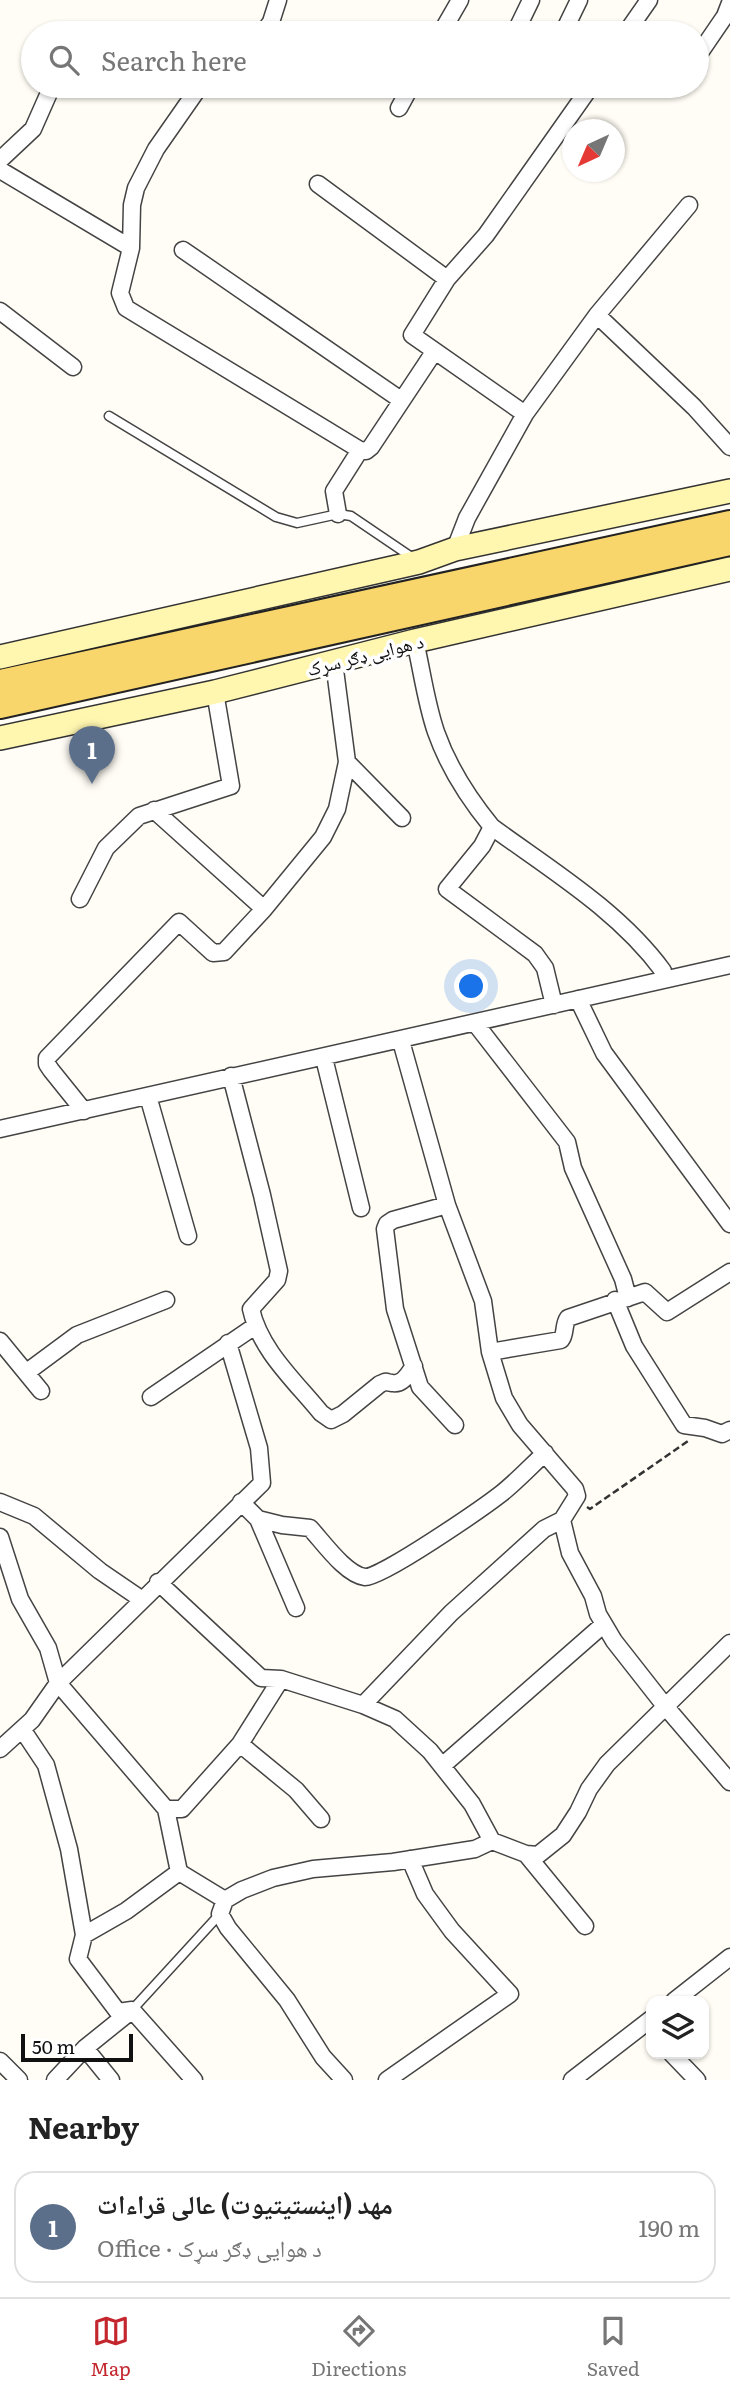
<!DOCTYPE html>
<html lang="en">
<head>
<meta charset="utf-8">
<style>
  :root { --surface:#fff; --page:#f6f6f6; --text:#222; --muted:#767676; --line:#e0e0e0; --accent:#c4262e }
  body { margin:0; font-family:Literata,"Noto Naskh Arabic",serif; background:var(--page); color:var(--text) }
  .controls { position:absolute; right:21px; bottom:21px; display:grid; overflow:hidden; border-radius:14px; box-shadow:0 2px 5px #0004 }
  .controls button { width:63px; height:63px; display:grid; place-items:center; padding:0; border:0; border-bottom:2px solid var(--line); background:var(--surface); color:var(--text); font:35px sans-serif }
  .compass { position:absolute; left:562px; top:119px; width:63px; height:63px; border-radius:50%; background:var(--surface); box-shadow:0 2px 5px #0004; rotate:224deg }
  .scale { position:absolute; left:21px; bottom:18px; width:112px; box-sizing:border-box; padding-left:7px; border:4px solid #111; border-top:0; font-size:19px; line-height:24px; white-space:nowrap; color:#111; -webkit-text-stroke:5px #fff; paint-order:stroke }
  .you { position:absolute; left:472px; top:987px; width:24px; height:24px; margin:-18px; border:5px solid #fff; border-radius:50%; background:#1a73e8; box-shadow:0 0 0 10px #1a73e833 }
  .badge { display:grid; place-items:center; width:46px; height:46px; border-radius:50%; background:var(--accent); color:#fff; font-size:23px; font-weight:700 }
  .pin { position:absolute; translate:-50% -58px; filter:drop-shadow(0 2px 4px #0008) }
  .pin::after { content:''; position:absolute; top:37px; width:24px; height:21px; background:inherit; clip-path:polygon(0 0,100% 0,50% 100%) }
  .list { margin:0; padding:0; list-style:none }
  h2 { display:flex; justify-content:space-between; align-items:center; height:91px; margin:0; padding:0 28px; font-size:30px }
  h2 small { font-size:23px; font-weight:400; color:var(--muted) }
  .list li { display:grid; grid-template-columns:46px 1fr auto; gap:21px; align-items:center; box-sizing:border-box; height:112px; margin:0 14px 14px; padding:0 14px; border:2px solid var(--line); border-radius:21px }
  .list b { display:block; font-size:26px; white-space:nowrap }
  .list p { margin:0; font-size:23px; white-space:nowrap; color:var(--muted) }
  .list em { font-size:23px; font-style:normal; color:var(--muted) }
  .icon { flex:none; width:38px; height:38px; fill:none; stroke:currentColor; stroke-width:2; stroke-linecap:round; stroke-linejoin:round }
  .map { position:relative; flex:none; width:730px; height:2080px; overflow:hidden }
  .search { position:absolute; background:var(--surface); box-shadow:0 2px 5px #0004; left:21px; right:21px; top:21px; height:77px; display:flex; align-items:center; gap:18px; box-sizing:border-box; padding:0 24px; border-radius:38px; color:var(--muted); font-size:26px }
  .sheet { height:217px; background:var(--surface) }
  nav { display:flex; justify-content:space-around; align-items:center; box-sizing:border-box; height:98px; border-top:2px solid var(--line); background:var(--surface); font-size:19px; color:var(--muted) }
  nav a { display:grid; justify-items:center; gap:4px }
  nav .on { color:var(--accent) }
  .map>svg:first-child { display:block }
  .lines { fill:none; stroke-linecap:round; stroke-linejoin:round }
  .lane-casing { stroke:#444; stroke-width:11 }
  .street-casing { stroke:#444; stroke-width:19 }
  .secondary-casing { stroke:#333; stroke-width:26 }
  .primary-casing { stroke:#222; stroke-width:28 }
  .path { stroke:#333; stroke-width:2.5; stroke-dasharray:7 3.5; stroke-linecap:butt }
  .lane { stroke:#fff; stroke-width:8 }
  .street { stroke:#fff; stroke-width:16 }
  .secondary { stroke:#fff6b0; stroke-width:23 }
  .primary { stroke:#f9d66b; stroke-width:24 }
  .labels { text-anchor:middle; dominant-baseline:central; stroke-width:7; stroke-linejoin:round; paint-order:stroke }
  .street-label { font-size:19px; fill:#111; stroke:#fff }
</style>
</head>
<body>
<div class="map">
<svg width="730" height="2080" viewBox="0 0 730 2080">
  <rect width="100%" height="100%" fill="#fffdf5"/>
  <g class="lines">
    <g class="lane-casing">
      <path id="lane" d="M 109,416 L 276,517 L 297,523 L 338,514 L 351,516 L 413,558
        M 132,2010 L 220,1914"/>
    </g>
    <g class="street-casing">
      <path id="street" d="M 263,33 L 271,22 L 278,0
        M 441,33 L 460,0
        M 515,33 L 531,0
        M 563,33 L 579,0
        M 626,33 L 649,0
        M 697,57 L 725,16 L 730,3
        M 200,86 L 156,149 L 136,188 L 132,205 L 131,248 L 120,293 L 126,308 L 360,450 L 366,451 L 371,447 L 434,352
        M 399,108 L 411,86
        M 0,160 L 33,129 L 52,86
        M 0,170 L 131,248
        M 318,184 L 447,279
        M 183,250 L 401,400
        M 0,311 L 73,367
        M 597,315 L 694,407 L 730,447
        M 525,414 L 412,335 L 447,279 L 486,235 L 591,86
        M 338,514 L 334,491 L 360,450
        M 455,549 L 467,518 L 525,414 L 597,315 L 689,205
        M 415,641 C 422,671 426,703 436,732 C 448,766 469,799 492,827 C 551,870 619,911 663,971 L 662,980
        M 347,762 L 402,818
        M 154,810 L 264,909
        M 492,827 L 482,846 L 447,889 L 535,954 L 545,968 L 554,1005
        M 80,899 L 106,848 L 139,816 L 231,786 L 215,692
        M 578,999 L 604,1053 L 730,1224
        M 475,1023 L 567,1142 L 573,1168 L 623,1279 L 628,1298
        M 324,1058 L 361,1208
        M 231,1076 L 262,1195 L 279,1271 L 277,1280 L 251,1309 C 260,1350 295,1381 321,1413 L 331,1420 L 343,1414 L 380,1384 C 390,1380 382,1382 392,1383 C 403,1385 408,1374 414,1366
        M 148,1096 L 188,1236
        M 84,1111 L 51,1070 L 47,1064 L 47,1058 L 179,922 L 213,953 L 224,952 L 264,909 L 323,837 L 337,809 L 347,762 L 334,662
        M 0,1129 L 730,965
        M 447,1205 L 393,1220 L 387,1224 L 385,1229 L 395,1309 L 420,1387 L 455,1425
        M 615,1300 L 634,1346 L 684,1425 L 705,1428 L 722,1434 L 730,1430
        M 0,1341 L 41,1391
        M 490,1352 L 561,1340 C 566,1334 563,1325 568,1318 L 645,1292 L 667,1312 L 730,1272
        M 27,1372 L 77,1335 L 166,1300
        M 151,1397 L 255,1326
        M 0,1502 L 34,1516 L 100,1571 L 141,1599
        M 241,1502 L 258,1519 L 282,1525 L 310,1528 C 323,1542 346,1575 365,1577 C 380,1579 484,1507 502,1493 C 517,1481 531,1466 545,1453
        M 258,1519 L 296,1608
        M 562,1520 L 570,1553 L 593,1596 L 598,1614 L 614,1641 L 665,1706 L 730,1782
        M 0,1537 L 20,1599 L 48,1648 L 58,1683 L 166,1809 L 179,1872 L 225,1900
        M 158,1582 L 261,1678 L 281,1679 L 363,1705 L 395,1719 L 430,1751 L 472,1804 L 492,1841
        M 363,1705 L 451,1613 L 544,1529 L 562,1520 L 577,1496 L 575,1489 L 520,1425 L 504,1398 L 490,1352 L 483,1301 L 447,1205 L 401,1041
        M 22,1729 L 46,1765 L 69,1849 L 84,1935 L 78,1959 L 118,2012 L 132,2010 L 194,2080
        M 240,1744 L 296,1790 L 321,1819
        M 0,1749 L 32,1720 L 58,1683 L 262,1483 L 259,1448 L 228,1343
        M 442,1766 L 604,1624
        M 166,1809 L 182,1809 L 240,1744 L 281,1679
        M 526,1854 L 585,1926
        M 84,1935 L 126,1911 L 179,1872
        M 674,2001 L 730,1957
        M 85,2048 L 111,2080
        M 672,2054 L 697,2080
        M 0,2061 L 19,2080
        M 55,2080 L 85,2048 L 131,2011
        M 344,2080 L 323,2057 L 287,2000 L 228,1928 L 220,1914 L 225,1900 L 242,1890 L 273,1878 L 313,1869 L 393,1862 L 475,1849 L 492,1841 L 526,1854 L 538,1855 L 563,1835 L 578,1812 L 589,1789 L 607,1764 L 730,1643
        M 387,2080 L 510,1994 L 452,1931 L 425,1894 L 410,1859
        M 572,2080 L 651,2019"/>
    </g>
    <g class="secondary-casing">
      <path id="secondary" d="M 0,657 L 419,562 L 455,549 L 730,491
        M 0,738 L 215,692 L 415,641 L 730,569"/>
    </g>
    <g class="primary-casing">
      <path id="primary" d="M 0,682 L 730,523
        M 0,706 L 730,543"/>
    </g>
    <path class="path" d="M 587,1507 L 590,1509 L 688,1441"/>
    <use href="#lane" class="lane"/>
    <use href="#street" class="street"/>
    <use href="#secondary" class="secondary"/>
    <use href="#primary" class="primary"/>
  </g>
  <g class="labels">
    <g class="street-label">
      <text transform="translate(365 654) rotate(-14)">د هوایی ډګر سړک</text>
    </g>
  </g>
</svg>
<div class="controls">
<button><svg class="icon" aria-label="layers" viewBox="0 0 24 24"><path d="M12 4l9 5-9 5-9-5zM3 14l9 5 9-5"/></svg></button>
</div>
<svg class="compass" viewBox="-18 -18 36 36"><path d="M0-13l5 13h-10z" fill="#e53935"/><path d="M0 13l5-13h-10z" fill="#767676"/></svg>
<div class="scale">50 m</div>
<div class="you"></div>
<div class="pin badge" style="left:92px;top:784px;background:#5c6f8a">1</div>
<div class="search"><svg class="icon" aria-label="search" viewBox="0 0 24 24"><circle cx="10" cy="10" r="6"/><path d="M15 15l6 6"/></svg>Search here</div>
</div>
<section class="sheet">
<h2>Nearby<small></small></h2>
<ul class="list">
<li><span class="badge" style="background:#5c6f8a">1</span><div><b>مهد (اینستیتیوت) عالی قراءات</b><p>Office · د هوایی ډګر سړک</p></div><em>190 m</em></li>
</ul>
</section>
<nav>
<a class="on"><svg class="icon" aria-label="map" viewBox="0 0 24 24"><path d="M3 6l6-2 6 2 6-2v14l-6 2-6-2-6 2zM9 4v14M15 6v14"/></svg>Map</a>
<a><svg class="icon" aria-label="directions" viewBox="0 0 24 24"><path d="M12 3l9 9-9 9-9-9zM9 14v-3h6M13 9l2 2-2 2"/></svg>Directions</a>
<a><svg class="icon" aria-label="saved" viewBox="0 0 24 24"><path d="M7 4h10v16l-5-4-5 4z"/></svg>Saved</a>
</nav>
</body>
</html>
